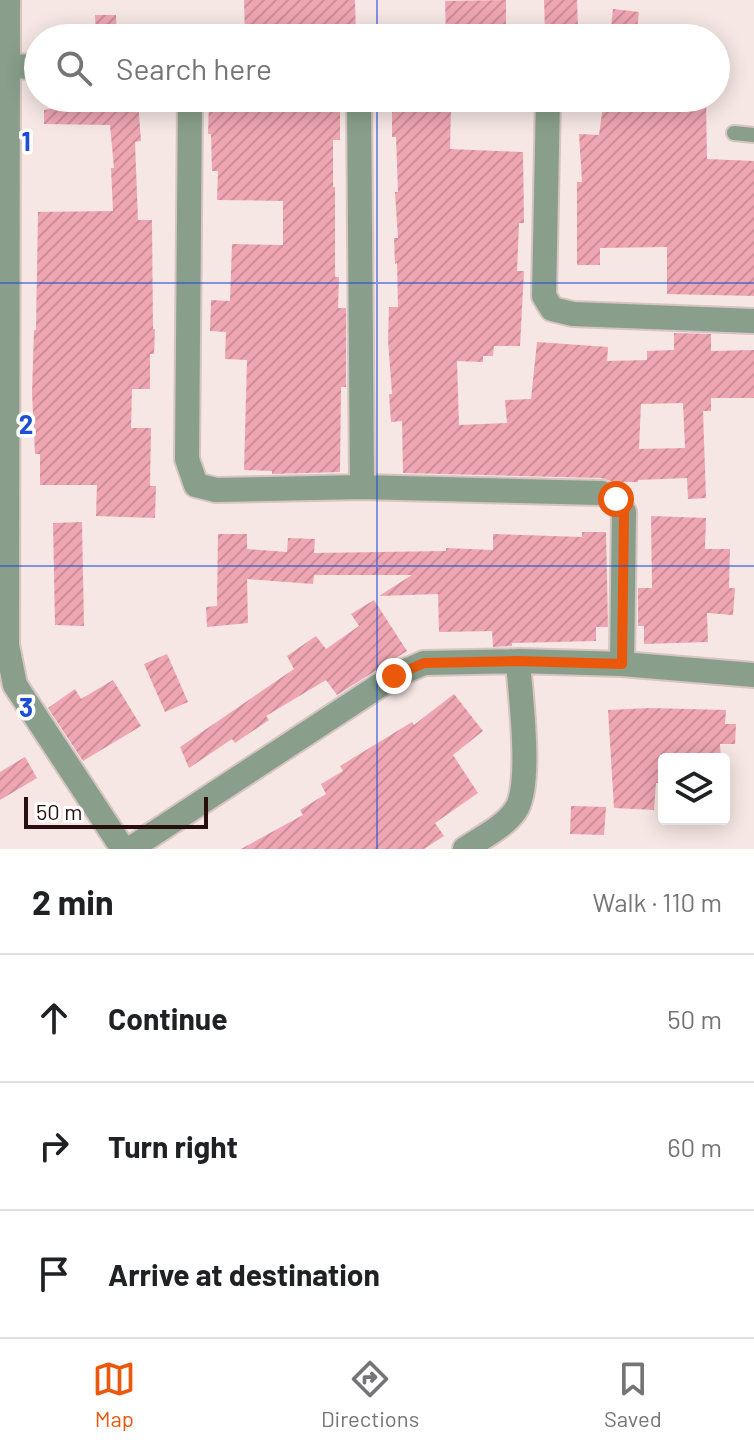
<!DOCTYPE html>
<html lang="en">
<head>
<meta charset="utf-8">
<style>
  :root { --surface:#fff; --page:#f2f2f2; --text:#202124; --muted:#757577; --line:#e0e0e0; --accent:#ea580c }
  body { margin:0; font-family:Barlow,sans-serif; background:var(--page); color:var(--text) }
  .controls { position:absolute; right:24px; bottom:24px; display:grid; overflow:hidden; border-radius:8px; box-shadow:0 4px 20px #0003 }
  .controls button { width:72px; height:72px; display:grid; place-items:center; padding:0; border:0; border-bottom:2px solid var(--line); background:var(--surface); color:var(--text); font:40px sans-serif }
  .scale { position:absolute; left:24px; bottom:20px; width:184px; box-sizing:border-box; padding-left:8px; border:4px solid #280e0c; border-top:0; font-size:22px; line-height:28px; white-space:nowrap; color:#280e0c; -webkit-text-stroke:6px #fff; paint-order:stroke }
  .stop { position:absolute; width:24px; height:24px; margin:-18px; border:6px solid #ea580c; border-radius:50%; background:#fff }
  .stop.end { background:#ea580c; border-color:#fff; box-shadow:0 2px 8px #0008 }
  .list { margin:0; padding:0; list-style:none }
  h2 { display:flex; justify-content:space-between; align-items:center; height:104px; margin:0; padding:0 32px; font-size:34px }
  h2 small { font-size:26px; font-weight:400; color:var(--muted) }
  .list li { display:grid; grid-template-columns:52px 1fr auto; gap:24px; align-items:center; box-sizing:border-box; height:128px; padding:0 32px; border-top:2px solid var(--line) }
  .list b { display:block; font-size:30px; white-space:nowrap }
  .list em { font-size:26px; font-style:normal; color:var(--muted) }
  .icon { flex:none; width:44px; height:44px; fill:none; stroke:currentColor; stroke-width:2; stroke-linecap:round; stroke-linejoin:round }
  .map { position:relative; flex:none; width:754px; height:849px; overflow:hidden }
  .search { position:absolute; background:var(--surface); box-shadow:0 4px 20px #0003; left:24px; right:24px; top:24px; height:88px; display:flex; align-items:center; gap:20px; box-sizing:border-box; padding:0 28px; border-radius:44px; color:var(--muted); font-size:30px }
  .sheet { height:488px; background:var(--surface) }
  nav { display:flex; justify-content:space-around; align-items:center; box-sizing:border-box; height:112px; border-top:2px solid var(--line); background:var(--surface); font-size:22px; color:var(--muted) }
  nav a { display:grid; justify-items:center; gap:4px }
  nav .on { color:var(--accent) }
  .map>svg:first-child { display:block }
  .building { fill:url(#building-hatch); fill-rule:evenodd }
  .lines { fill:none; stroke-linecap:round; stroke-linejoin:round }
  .lane-casing { stroke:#d5c4c1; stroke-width:18 }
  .street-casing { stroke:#d5c4c1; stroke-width:28 }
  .lane { stroke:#899f8b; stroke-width:14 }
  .street { stroke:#899f8b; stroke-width:24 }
  .route { stroke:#ea580c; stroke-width:10 }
  .grid { fill:none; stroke:#1d4ed8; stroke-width:2; stroke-opacity:0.55 }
  .grid-label { font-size:26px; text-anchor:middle; font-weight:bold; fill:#1d4ed8; stroke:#fff; stroke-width:7; stroke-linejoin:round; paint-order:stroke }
</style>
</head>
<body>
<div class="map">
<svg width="754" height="849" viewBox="0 0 754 849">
  <defs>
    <pattern id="building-hatch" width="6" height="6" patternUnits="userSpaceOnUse" patternTransform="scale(2)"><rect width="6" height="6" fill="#efa6b3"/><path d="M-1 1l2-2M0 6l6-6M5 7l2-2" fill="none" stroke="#cd8e99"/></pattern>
  </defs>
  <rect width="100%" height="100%" fill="#f6e7e4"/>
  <path class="building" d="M 244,0 L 355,0 L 356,38 L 330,38 L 330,34 L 245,37 Z
    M 506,0 L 506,37 L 446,38 L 445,1 Z
    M 544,0 L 577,0 L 578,28 L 545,30 Z
    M 613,9 L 639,12 L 636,38 L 610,38 Z
    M 95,15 L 116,15 L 117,38 L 96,38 Z
    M 50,98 L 92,98 L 92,106 L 138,102 L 141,141 L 135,142 L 138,220 L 152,220 L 153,329 L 155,329 L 154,354 L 150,354 L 150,389 L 132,389 L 131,428 L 151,428 L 150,486 L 156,486 L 155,518 L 96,516 L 97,485 L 40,485 L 40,454 L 35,454 L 32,393 L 34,330 L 36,330 L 38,212 L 113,211 L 111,168 L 114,168 L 110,125 L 44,124 L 44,110 L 50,109 Z
    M 392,98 L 423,98 L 423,106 L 451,106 L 450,149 L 523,152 L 524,223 L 519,223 L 517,271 L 524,271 L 520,346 L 494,346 L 493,356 L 483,356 L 483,362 L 457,361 L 459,425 L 507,423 L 505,400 L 531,399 L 537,342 L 608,347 L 607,361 L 647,360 L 647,351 L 674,350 L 674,333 L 711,334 L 711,351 L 754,350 L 754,398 L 711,398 L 711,411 L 703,411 L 706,498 L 688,499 L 687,478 L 638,480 L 638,482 L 614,482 L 601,478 L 403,473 L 402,421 L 391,422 L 389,394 L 392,394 L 388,340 L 389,307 L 398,307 L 397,263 L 395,264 L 394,238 L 398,238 L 395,192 L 398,192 L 396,137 L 392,137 ZM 683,403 L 685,448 L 639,449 L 641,404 Z
    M 645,98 L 706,98 L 707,159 L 754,161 L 754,296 L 667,294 L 667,247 L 600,248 L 600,265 L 577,265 L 577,182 L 582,182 L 579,134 L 599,135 L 603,106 L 645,106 Z
    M 209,102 L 263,104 L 262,111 L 340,110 L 340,140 L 333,140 L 333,187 L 335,187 L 335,277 L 339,277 L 338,308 L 346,308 L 346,387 L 341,387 L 340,472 L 272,474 L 272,471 L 244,470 L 247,360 L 225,359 L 226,332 L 210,331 L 211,300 L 230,301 L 232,244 L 283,245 L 283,201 L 217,200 L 218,171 L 212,171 L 211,134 L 208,134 Z
    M 651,516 L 706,518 L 705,549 L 730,549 L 729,588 L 735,588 L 733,615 L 707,613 L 708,642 L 644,644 L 644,626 L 638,626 L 638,588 L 652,588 Z
    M 82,522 L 84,626 L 55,625 L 53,523 Z
    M 582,532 L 606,532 L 608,627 L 596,627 L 596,641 L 512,643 L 512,646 L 493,647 L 492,631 L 439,632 L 438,594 L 379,596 L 412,575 L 314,575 L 313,584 L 247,579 L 248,623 L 207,627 L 206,607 L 217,606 L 218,534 L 247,534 L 247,549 L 287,552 L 288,538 L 315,539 L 314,553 L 446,551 L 446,548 L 493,550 L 493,534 L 582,537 Z
    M 374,600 L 407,651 L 337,695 L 326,680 L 266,716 L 269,720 L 235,743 L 232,739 L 189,768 L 180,747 L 294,669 L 287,656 L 316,636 L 326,649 L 359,626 L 351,614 Z
    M 167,654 L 188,702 L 165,712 L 144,664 Z
    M 113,680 L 141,726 L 83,761 L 48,708 L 75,689 L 81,699 Z
    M 454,694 L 483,731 L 453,755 L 478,793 L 435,823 L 444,836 L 424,849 L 241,849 L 303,815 L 300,810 L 326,794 L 321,784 L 343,771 L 340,766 L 412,722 L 414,725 Z
    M 650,708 L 726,710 L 725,724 L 736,724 L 735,744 L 720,744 L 721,759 L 664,759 L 664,783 L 656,783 L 654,810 L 614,808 L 608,710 Z
    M 25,757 L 37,778 L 0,800 L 0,772 Z
    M 571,806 L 606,807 L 604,835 L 570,834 Z"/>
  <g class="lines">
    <g class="lane-casing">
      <path id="lane" d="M 734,133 L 754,135"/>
    </g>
    <g class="street-casing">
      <path id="street" d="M 8,0 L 7,645 L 15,685 L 123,849
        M 8,66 L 38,67
        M 190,98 L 187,459 L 196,485 L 216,490 L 362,487 L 601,493 L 616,499 L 624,512 L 622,664
        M 359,98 L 362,487
        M 548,98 L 544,296 L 552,309 L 573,314 L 754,321
        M 130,849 L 394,676 L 424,663 L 518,661 L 622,664 L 754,675
        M 465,849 C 481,838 504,827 515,811 C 533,787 520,693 518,661"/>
    </g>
    <use href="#lane" class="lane"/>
    <use href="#street" class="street"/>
  </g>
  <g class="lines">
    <path class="route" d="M 394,676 L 424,663 L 518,661 L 622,664 L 624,512 L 616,499"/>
  </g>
  <path class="grid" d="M 377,0 L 377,38M 377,98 L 377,849M 0,283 L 754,283M 0,566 L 754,566"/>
  <g class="grid-label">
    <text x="26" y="151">1</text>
    <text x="26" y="434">2</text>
    <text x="26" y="717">3</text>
  </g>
</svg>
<div class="controls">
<button><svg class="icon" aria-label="layers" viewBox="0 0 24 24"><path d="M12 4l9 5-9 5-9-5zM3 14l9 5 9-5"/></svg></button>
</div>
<div class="scale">50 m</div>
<div class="stop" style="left:616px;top:499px"></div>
<div class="stop end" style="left:394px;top:676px"></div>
<div class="search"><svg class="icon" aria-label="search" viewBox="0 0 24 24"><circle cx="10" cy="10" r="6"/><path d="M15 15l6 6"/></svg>Search here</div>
</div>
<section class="sheet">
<h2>2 min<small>Walk · 110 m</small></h2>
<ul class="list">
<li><svg class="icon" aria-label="ahead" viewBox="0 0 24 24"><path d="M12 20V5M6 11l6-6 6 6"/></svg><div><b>Continue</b></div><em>50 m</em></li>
<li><svg class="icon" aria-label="right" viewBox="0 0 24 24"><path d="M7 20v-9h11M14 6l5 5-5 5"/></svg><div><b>Turn right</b></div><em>60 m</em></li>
<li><svg class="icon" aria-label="arrive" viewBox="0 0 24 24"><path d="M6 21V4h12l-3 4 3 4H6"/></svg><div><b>Arrive at destination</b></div></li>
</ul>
</section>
<nav>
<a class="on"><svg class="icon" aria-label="map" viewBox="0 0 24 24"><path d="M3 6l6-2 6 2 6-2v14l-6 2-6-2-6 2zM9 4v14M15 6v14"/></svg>Map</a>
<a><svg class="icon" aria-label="directions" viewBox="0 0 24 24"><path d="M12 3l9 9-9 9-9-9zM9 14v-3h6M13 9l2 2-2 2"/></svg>Directions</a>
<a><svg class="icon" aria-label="saved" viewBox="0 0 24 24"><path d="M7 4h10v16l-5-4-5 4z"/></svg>Saved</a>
</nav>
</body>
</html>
